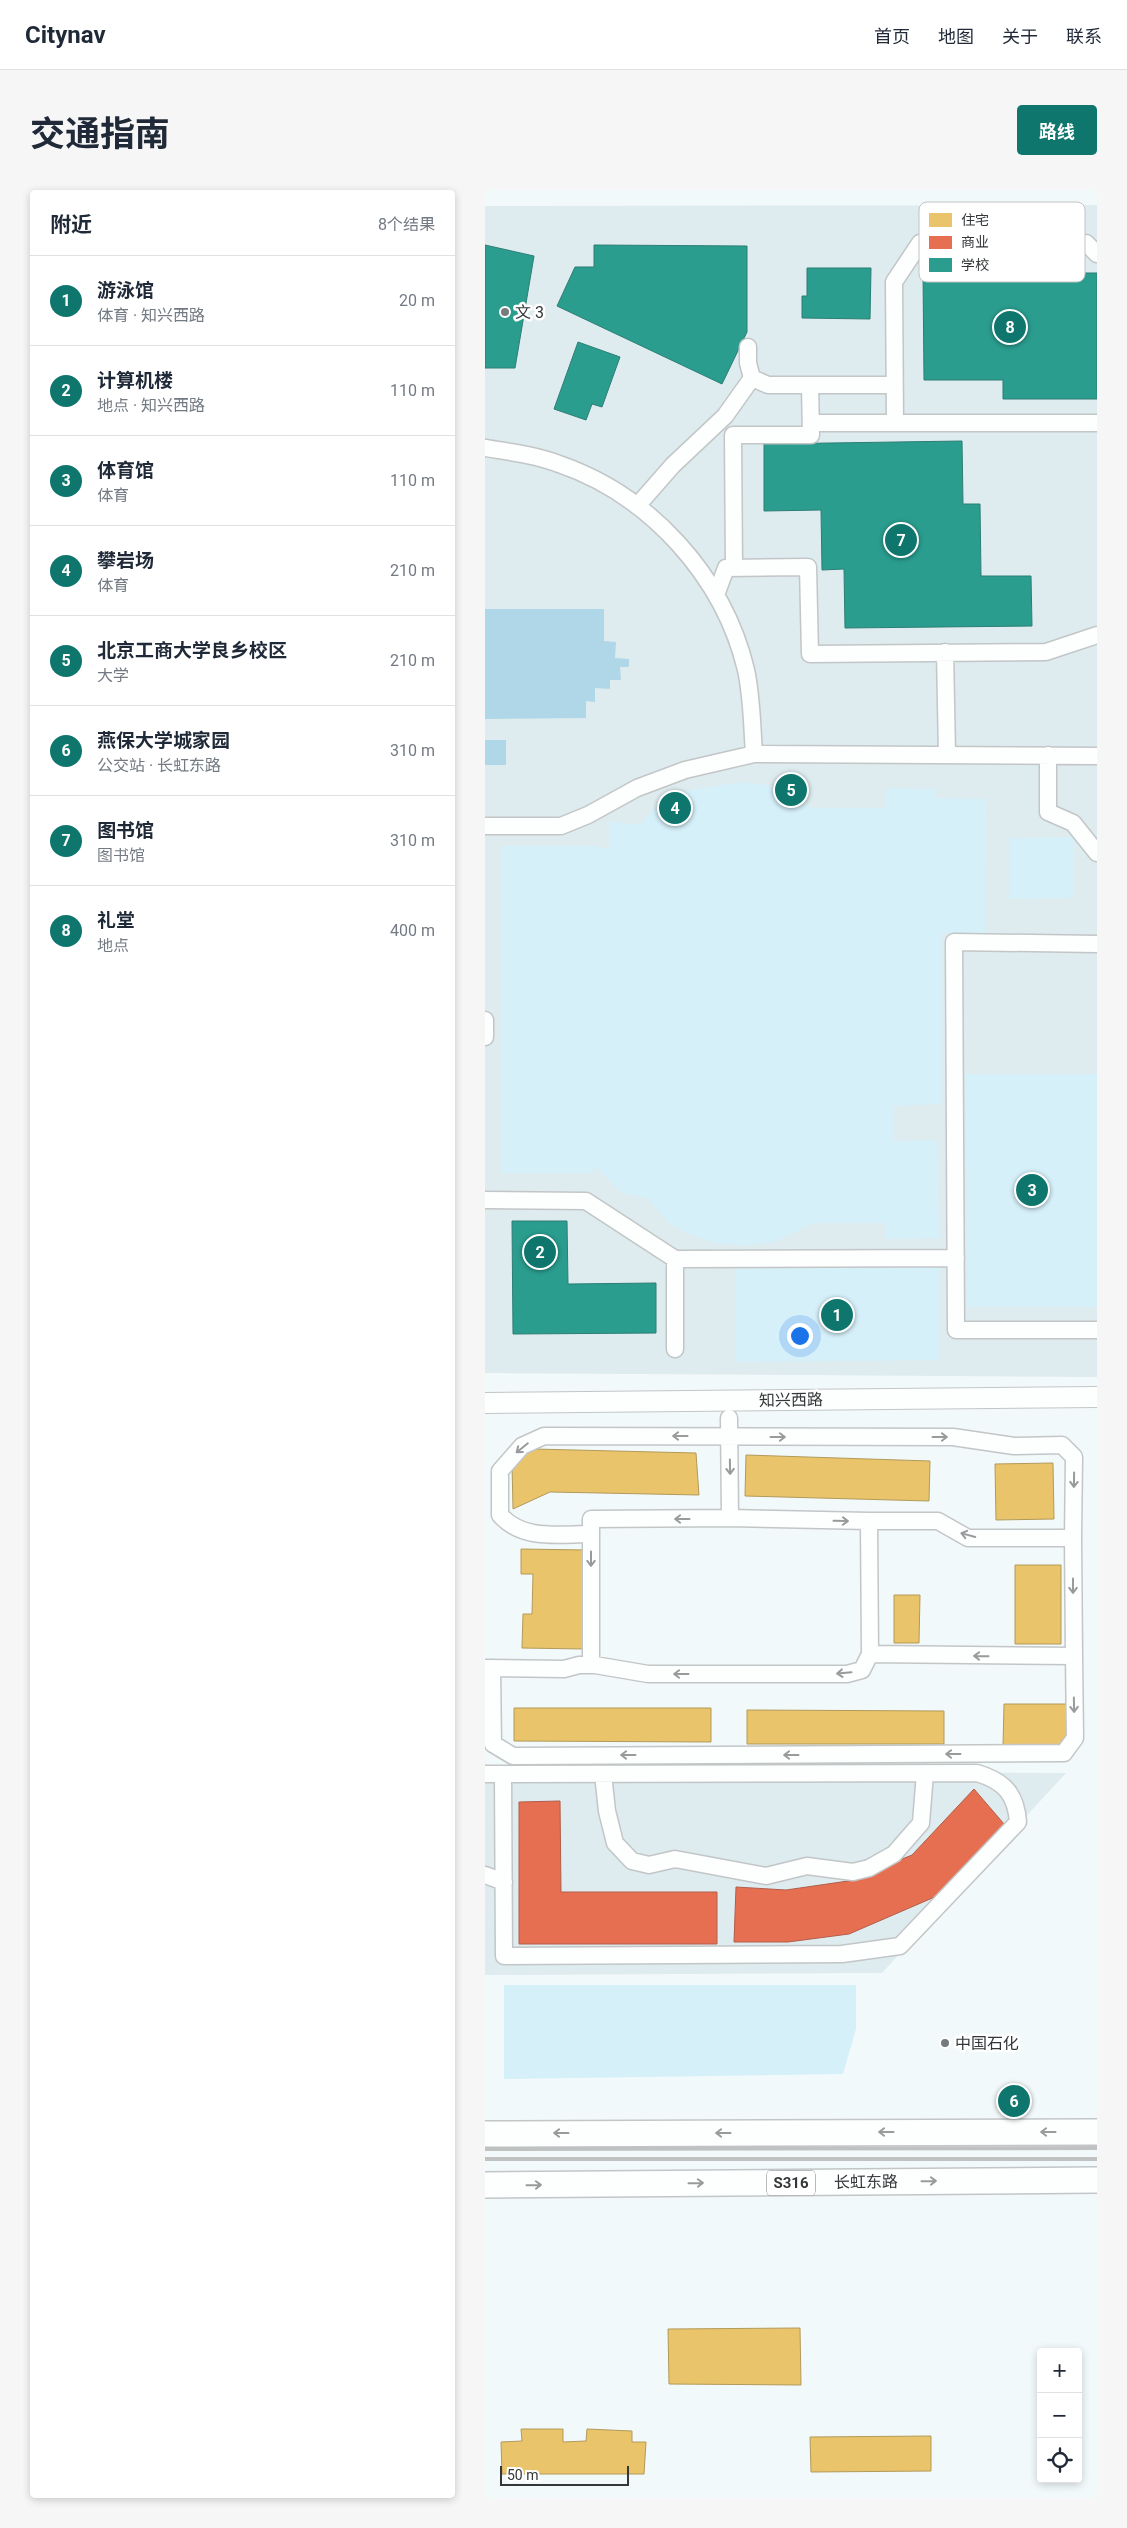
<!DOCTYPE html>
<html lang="zh">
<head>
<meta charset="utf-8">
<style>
  :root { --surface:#fff; --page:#f6f6f7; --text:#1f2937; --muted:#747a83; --line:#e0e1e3; --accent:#0f766e }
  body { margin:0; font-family:Roboto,"Noto Sans SC",sans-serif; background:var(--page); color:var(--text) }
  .controls { position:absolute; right:15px; bottom:15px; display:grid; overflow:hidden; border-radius:5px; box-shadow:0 2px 8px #0003 }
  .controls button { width:45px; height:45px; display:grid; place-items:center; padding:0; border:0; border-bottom:1px solid var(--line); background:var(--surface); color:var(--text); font:25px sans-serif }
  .scale { position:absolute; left:15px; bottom:12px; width:129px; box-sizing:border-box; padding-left:5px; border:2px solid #333739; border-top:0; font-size:14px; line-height:18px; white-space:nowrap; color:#333739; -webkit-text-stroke:4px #fff; paint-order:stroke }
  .you { position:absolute; left:314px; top:1145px; width:18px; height:18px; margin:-12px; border:4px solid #fff; border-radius:50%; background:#1a73e8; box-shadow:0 0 0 8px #1a73e833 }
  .badge { display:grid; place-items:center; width:32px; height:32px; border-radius:50%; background:var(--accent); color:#fff; font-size:16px; font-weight:700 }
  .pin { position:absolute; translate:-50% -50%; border:2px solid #fff; box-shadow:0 1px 5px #0006 }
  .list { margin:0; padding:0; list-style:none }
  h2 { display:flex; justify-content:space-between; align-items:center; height:65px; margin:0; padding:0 20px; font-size:21px }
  h2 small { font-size:16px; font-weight:400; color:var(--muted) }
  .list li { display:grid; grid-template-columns:32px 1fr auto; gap:15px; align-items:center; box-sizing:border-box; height:90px; padding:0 20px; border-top:1px solid var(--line) }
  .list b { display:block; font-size:19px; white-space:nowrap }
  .list p { margin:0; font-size:16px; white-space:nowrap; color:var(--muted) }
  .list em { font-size:16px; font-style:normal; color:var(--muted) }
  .icon { flex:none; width:28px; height:28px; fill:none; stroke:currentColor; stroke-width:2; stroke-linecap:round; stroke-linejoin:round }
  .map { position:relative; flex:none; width:612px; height:2308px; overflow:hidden; border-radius:5px }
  header { display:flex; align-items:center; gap:30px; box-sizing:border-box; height:70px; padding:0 25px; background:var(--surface); border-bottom:1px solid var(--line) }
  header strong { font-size:24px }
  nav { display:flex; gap:28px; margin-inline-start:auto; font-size:18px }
  .intro { display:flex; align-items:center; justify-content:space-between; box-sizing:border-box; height:120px; padding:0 30px }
  h1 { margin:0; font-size:35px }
  .button { padding:12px 22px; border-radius:5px; background:var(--accent); color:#fff; font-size:18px; font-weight:700 }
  main { display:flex; gap:30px; padding:0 30px }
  aside { flex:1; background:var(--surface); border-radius:5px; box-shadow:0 2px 8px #0003 }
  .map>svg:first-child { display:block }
  .built { fill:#deebef }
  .green { fill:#d6f0fa }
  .water { fill:#b0d7e7 }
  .homes { fill:#e9c46a; stroke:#b29a5b }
  .shops { fill:#e76f51; stroke:#b15e4a }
  .schools { fill:#2a9d8f; stroke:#2d7e75 }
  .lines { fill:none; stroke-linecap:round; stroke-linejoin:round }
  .minor-casing { stroke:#c2c6c7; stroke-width:19 }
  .tertiary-casing { stroke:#c2c6c7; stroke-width:22 }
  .primary-casing { stroke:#c2c6c7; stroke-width:28 }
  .minor { stroke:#fdfefe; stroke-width:16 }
  .tertiary { stroke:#fdfefe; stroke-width:20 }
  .primary { stroke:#fdfefe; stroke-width:25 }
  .rail { stroke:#c0c2c2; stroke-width:4 }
  .oneway { stroke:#989a9c }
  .poi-dot { fill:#767b7d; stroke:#fff; stroke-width:2 }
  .labels { text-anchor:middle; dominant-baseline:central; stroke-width:5; stroke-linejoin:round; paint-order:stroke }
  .shield { fill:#fff; stroke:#707374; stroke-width:1 }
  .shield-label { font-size:15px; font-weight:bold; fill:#333739 }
  .poi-label { font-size:16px; fill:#333739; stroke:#fff; text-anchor:start }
  .street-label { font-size:16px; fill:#333739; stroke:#fff }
  .key { fill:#fff; stroke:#c2c3c4; stroke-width:1 }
  .key-label { font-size:14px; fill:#333739 }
</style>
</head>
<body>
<header>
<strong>Citynav</strong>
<nav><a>首页</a><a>地图</a><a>关于</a><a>联系</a></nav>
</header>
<div class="intro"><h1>交通指南</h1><a class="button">路线</a></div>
<main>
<aside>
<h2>附近<small>8个结果</small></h2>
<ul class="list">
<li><span class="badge">1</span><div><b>游泳馆</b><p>体育 · 知兴西路</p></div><em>20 m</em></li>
<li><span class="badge">2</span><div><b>计算机楼</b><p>地点 · 知兴西路</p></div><em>110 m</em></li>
<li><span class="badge">3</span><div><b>体育馆</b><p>体育</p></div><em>110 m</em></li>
<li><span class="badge">4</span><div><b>攀岩场</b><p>体育</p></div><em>210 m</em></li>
<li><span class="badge">5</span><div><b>北京工商大学良乡校区</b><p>大学</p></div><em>210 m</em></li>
<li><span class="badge">6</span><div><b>燕保大学城家园</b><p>公交站 · 长虹东路</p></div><em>310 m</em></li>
<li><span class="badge">7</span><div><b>图书馆</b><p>图书馆</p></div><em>310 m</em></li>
<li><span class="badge">8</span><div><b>礼堂</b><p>地点</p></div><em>400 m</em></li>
</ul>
</aside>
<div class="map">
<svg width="612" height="2308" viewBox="0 0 612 2308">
  <rect width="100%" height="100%" fill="#f2f9fa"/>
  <path class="built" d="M 612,15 L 612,1187 L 0,1183 L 0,16 Z
    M 0,1579 L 581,1583 L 397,1783 L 0,1785 Z"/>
  <path class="green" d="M 256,592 L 301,598 L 327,618 L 400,618 L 401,598 L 450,599 L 450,608 L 501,609 L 500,743 L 457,743 L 456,914 L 409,916 L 409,951 L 452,950 L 454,1048 L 401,1049 L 400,1033 L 329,1033 L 289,1052 L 263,1055 L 234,1054 L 206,1045 L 185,1034 L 162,1008 L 137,1003 L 109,976 L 108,983 L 16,983 L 16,656 L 108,656 L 124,660 L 124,631 L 155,635 L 171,615 L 205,600 Z
    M 589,647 L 589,708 L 525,709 L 525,648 Z
    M 481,884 L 612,884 L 612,1117 L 482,1117 Z
    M 454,1077 L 454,1170 L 250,1172 L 250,1079 Z
    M 19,1795 L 371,1795 L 371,1839 L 358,1884 L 19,1889 Z"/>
  <path class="water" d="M 0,419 L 119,419 L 119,451 L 131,452 L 130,468 L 144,469 L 144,477 L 135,477 L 136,490 L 125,490 L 125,499 L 110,498 L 110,512 L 101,511 L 101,528 L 0,529 Z
    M 0,550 L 21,550 L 21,575 L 0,575 Z"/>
  <path class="homes" d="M 49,1259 L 211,1263 L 214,1305 L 65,1302 L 28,1319 L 27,1274 Z
    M 261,1265 L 445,1271 L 444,1311 L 260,1306 Z
    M 568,1273 L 569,1329 L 511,1330 L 510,1274 Z
    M 36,1359 L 101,1360 L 99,1459 L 37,1458 L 38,1424 L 47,1424 L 48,1384 L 36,1384 Z
    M 530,1375 L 576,1375 L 576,1454 L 530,1454 Z
    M 409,1405 L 435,1405 L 434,1453 L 409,1453 Z
    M 519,1514 L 583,1514 L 582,1557 L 518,1556 Z
    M 29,1518 L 226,1518 L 226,1552 L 29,1551 Z
    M 262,1520 L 459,1521 L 459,1554 L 262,1554 Z
    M 315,2138 L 316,2195 L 184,2194 L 183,2139 Z
    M 36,2239 L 78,2239 L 78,2252 L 101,2251 L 102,2239 L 147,2241 L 147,2252 L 161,2252 L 159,2284 L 17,2284 L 16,2252 L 37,2251 Z
    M 446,2246 L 446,2281 L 326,2282 L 325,2247 Z"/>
  <path class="shops" d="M 489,1599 L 519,1634 L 452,1706 L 364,1744 L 303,1752 L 249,1752 L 251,1697 L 301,1700 L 363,1691 L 427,1665 Z
    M 75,1611 L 76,1702 L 232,1702 L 232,1754 L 34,1754 L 34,1612 Z"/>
  <path class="schools" d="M 0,55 L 49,66 L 30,178 L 0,178 Z
    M 109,55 L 262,56 L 262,142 L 237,194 L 72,116 L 90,77 L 109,77 Z
    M 322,78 L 386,78 L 385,129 L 317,128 L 317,106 L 322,106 Z
    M 438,83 L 612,83 L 612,209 L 518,209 L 518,190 L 439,190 Z
    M 93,152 L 135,167 L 117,217 L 107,214 L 101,230 L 69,219 Z
    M 477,251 L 478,314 L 495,314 L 496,386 L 546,386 L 547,436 L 360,438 L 359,379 L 337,380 L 336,320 L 279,321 L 279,254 Z
    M 27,1031 L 82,1031 L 83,1094 L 171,1093 L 171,1143 L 28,1144 Z"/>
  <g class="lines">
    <g class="minor-casing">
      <path id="minor" d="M 267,188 L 283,195 L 409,195
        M 326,233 L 612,233
        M 410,233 L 409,92 L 435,53 L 601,53 L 612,64
        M 0,258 C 25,262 50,265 74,274 C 165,305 239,387 261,480 C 267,507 267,536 269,564
        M 152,316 L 188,275 L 240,226 L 267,188 L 263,173 L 263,157
        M 249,378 L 248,245 L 326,245 L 325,195
        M 231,405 L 241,378 L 323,377 L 325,464 L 561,462 L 612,445
        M 460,462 L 462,565
        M 563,565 L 563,622 L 588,633 L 612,663
        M 0,636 L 76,636 L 103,625 L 152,598 L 200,580 L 269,564 L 612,566
        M 612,754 L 469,752 L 471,1140 L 612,1140
        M 0,830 L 0,847
        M 0,1010 L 101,1011 L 190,1069 L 471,1068
        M 190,1069 L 190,1159
        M 106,1344 L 106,1329 L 245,1328
        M 385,1464 L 589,1466 L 588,1348
        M 106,1475 L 106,1344 C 74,1344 38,1351 15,1325 L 15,1281 L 37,1256 L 59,1246 L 468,1247 L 529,1256 L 577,1255 L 589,1267 L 588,1348 L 483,1348 L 453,1331 L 384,1331
        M 0,1478 L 79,1479 L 94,1475 L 110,1475 L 163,1484 L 362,1484 L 377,1480 L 385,1464 L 384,1331 L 245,1328 L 244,1228
        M 7,1478 L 8,1554 L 28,1566 L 579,1563 L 590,1548 L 589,1466
        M 0,1584 L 492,1583 C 519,1591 531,1604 533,1632 L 415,1756 L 357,1764 L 19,1766 L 18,1584
        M 118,1584 L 122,1621 L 130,1653 L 147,1671 L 164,1675 L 190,1669 L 281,1686 L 322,1676 L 368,1682 L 384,1678 L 409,1664 L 436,1633 L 440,1583
        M 0,1685 L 19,1692"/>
    </g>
    <g class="tertiary-casing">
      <path id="tertiary" d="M 0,1213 L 612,1207"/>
    </g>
    <g class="primary-casing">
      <path id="primary" d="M 0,1944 L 612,1942
        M 0,1995 L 612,1990"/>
    </g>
    <use href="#minor" class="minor"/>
    <use href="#tertiary" class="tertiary"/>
    <use href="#primary" class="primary"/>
    <path class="rail" d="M 0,1959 L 612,1958
      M 0,1969 L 612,1969"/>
  </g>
  <defs><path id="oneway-shaft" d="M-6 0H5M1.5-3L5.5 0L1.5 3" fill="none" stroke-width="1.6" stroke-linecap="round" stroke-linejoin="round" transform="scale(1.25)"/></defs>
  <g class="oneway">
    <use href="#oneway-shaft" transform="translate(195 1246) rotate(-180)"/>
    <use href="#oneway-shaft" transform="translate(293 1247)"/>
    <use href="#oneway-shaft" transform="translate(455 1247)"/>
    <use href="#oneway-shaft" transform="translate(37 1258) rotate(141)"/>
    <use href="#oneway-shaft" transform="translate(245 1277) rotate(89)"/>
    <use href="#oneway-shaft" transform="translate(589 1290) rotate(91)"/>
    <use href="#oneway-shaft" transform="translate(197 1329) rotate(180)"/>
    <use href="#oneway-shaft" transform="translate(356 1331) rotate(1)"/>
    <use href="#oneway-shaft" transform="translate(483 1345) rotate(-165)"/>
    <use href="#oneway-shaft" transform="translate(106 1369) rotate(90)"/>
    <use href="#oneway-shaft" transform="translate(588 1396) rotate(90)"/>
    <use href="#oneway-shaft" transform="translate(496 1466) rotate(-179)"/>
    <use href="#oneway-shaft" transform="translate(359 1483) rotate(175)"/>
    <use href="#oneway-shaft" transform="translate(196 1484) rotate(180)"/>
    <use href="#oneway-shaft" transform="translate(589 1515) rotate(89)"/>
    <use href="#oneway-shaft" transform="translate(468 1564) rotate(180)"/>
    <use href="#oneway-shaft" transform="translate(143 1565) rotate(180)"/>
    <use href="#oneway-shaft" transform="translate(306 1565) rotate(180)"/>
    <use href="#oneway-shaft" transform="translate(401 1942) rotate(180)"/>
    <use href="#oneway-shaft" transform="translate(563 1942) rotate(180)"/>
    <use href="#oneway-shaft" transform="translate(76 1943) rotate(180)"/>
    <use href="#oneway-shaft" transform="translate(238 1943) rotate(180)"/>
    <use href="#oneway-shaft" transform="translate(444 1991) rotate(-1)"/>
    <use href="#oneway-shaft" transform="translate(211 1993) rotate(-1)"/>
    <use href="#oneway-shaft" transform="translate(49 1995) rotate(-1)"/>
  </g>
  <g class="poi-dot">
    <circle cx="20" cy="122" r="5"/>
    <circle cx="460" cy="1853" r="5"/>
  </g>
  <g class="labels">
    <rect class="shield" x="282" y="1980.5" width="48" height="25" rx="4"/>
    <g class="shield-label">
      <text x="306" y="1993">S316</text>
    </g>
    <g class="poi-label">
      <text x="30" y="122">文 3</text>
      <text x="470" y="1853">中国石化</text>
    </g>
    <g class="street-label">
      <text transform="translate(306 1210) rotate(-1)">知兴西路</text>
      <text transform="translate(381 1992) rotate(-1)">长虹东路</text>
    </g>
  </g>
  <rect x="434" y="12" width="166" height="80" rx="8" class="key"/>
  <rect x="444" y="23" width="23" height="14" fill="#e9c46a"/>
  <rect x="444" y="46" width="23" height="13" fill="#e76f51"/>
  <rect x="444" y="68" width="23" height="14" fill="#2a9d8f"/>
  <g class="key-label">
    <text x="476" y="35">住宅</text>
    <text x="476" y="57">商业</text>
    <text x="476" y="80">学校</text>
  </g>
</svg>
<div class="controls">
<button>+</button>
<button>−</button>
<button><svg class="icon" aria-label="locate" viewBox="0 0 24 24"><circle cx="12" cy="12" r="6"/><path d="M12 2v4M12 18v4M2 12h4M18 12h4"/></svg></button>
</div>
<div class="scale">50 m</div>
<div class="you"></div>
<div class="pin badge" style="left:352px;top:1125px">1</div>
<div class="pin badge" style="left:55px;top:1062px">2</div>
<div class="pin badge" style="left:547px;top:1000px">3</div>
<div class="pin badge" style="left:190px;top:618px">4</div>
<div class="pin badge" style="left:306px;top:600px">5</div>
<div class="pin badge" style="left:529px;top:1911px">6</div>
<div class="pin badge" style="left:416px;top:350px">7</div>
<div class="pin badge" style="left:525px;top:137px">8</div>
</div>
</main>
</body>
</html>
